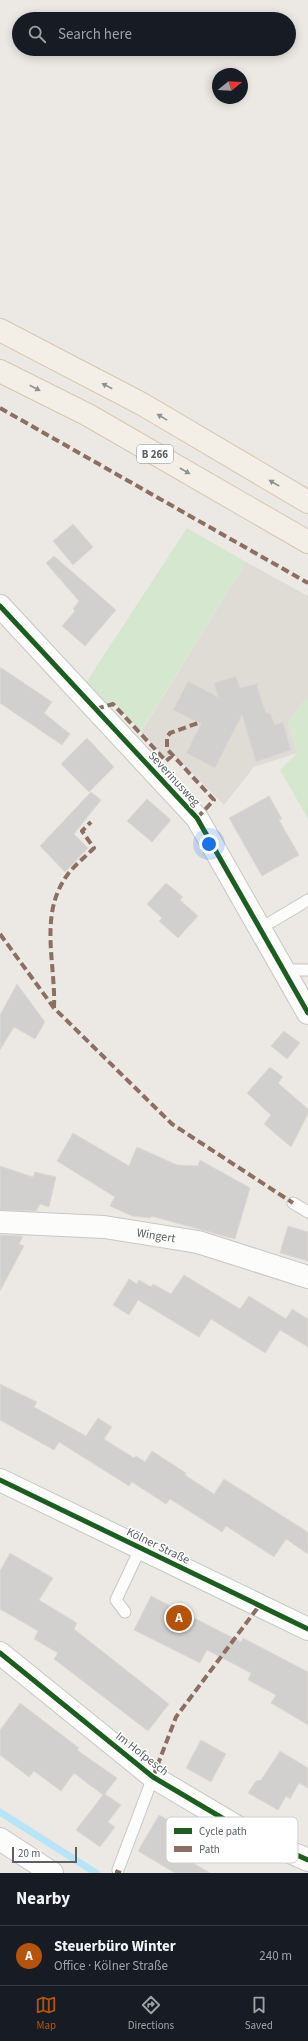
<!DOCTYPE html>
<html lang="en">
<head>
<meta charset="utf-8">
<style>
  :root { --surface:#171b24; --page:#242831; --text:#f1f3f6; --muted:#9ea1a6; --line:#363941; --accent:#b45309 }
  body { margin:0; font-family:"Source Sans 3",sans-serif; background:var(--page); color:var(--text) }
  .compass { position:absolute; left:212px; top:68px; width:36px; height:36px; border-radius:50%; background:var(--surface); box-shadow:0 2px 10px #0003; rotate:72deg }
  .scale { position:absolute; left:12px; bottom:10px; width:65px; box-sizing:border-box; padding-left:4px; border:2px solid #5b6064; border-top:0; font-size:11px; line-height:14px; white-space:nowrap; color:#5b6064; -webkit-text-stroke:3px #fff; paint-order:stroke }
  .you { position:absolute; left:209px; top:844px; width:14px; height:14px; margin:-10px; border:3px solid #fff; border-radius:50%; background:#1a73e8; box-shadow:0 0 0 6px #1a73e833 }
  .badge { display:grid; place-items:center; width:26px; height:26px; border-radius:50%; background:var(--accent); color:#fff; font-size:13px; font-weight:700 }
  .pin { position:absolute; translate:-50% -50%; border:2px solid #fff; box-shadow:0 1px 4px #0006 }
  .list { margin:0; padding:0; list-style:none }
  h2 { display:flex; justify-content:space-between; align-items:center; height:52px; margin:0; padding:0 16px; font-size:17px }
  h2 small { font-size:13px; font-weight:400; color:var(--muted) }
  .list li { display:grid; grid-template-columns:26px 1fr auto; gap:12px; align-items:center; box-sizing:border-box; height:60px; padding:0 16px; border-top:1px solid var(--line) }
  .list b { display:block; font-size:15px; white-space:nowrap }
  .list p { margin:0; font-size:13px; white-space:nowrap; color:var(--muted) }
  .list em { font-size:13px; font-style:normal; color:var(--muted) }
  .icon { flex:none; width:22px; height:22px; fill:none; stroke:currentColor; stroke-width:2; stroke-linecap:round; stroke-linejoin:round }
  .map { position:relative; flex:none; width:308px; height:1873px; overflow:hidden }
  .search { position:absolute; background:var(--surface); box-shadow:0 2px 10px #0003; left:12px; right:12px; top:12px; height:44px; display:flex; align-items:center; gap:10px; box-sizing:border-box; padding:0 14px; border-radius:22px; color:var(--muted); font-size:15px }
  .sheet { height:112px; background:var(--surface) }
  nav { display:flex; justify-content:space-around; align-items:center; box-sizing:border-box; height:56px; border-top:1px solid var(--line); background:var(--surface); font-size:11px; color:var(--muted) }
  nav a { display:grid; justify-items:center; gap:2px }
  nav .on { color:var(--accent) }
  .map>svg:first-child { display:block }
  .education { fill:#dfdbd5 }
  .green { fill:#d5e8cf }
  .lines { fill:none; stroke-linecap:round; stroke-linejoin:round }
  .stream { stroke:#b8e4f7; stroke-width:7 }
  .building { fill:#d2d0ce; stroke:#dcd8d4 }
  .service-casing { stroke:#c7c7c6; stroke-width:13 }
  .minor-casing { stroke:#c7c7c6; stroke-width:24 }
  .primary-casing { stroke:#d5c7b1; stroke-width:24 }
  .service { stroke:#fcfcfb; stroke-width:11 }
  .minor { stroke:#fcfcfb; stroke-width:22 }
  .primary { stroke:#f3efe7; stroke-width:22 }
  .quiet { stroke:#8d6e63; stroke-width:4; stroke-dasharray:8 4; stroke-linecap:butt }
  .cycleway-casing { stroke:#fff; stroke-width:8 }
  .cycleway { stroke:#1b5e20; stroke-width:5 }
  .oneway { fill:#909292 }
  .labels { text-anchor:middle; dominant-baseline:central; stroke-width:3; stroke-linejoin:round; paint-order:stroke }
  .shield { fill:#fff; stroke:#8c9092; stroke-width:1 }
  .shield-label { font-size:11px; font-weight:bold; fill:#5b6064 }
  .street-label { font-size:12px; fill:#5b6064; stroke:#fff }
  .key { fill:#fff; stroke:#cecfd0; stroke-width:1 }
  .key-label { font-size:11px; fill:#5b6064 }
</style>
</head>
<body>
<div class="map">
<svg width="308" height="1873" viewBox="0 0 308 1873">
  <rect width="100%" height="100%" fill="#ece9e5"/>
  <path class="education" d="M 246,562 L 308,596 L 308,696 L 288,722 L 297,753 L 254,767 L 224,805 L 172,753 L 166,758 L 141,732 Z"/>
  <path class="green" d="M 187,528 L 246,562 L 141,731 L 114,703 L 104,705 L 85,684 Z
    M 308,696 L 308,819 L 280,770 L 297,753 L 288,722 Z"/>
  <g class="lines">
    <path class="stream" d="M 0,1812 L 96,1873"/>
  </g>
  <path class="building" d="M 73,524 L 93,547 L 73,565 L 53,541 Z
    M 54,556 L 116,610 L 85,646 L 62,626 L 75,611 L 73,609 L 79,601 L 46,563 Z
    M 0,667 L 52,702 L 44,713 L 70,734 L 62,745 L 0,703 Z
    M 236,676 L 240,688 L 259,683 L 257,686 L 266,713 L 270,713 L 275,725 L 283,722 L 291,750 L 256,762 L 242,715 L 215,768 L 186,753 L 201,724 L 173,710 L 188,681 L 218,697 L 214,683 Z
    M 87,738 L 114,767 L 89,792 L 61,764 Z
    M 91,792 L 101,800 L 74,834 L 88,848 L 65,872 L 40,846 Z
    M 269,796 L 282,819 L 279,820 L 299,855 L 262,876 L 229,818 Z
    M 147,799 L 171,820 L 152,842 L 127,821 Z
    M 166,883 L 183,897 L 180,900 L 198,916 L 178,938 L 159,921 L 162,918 L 147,904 Z
    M 17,984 L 45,1022 L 35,1039 L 14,1027 L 0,1050 L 0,1015 Z
    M 284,1031 L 300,1043 L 287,1059 L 271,1046 Z
    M 270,1067 L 283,1077 L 278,1083 L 308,1109 L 308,1114 L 291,1147 L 264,1124 L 271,1115 L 247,1093 Z
    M 73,1133 L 129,1166 L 137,1147 L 177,1165 L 198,1166 L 200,1160 L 250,1188 L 235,1239 L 151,1216 L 151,1218 L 132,1216 L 110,1206 L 115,1197 L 57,1161 Z
    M 0,1166 L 33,1177 L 35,1172 L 56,1177 L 49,1207 L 40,1204 L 36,1211 L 0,1210 Z
    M 288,1226 L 308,1232 L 308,1261 L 280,1253 Z
    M 0,1235 L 23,1236 L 19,1244 L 24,1246 L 0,1291 Z
    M 184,1275 L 240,1309 L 249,1296 L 286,1319 L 292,1309 L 308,1319 L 308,1347 L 280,1330 L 265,1353 L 211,1319 L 199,1337 L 138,1300 L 129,1315 L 113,1305 L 129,1279 L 137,1284 L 139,1280 L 151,1287 L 153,1284 L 171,1294 Z
    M 0,1384 L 37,1402 L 34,1407 L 86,1436 L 98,1418 L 112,1427 L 104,1439 L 134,1458 L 136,1456 L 145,1462 L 152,1451 L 186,1473 L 185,1475 L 214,1494 L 224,1479 L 308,1532 L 308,1554 L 286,1539 L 274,1557 L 226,1526 L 222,1532 L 170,1499 L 166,1504 L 132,1482 L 129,1486 L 59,1442 L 54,1450 L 0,1420 Z
    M 10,1553 L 53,1578 L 39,1600 L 77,1623 L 74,1629 L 169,1704 L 148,1731 L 54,1659 L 58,1653 L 34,1639 L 38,1631 L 0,1609 L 0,1571 Z
    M 151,1596 L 241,1642 L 243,1638 L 308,1672 L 308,1725 L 271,1703 L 276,1695 L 248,1680 L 251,1673 L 207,1650 L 200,1663 L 134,1630 Z
    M 20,1703 L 79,1748 L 77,1750 L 117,1778 L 105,1794 L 121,1805 L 108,1822 L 115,1827 L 100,1847 L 76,1830 L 103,1795 L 74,1773 L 61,1791 L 34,1771 L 29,1777 L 0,1755 L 0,1730 Z
    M 201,1740 L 226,1754 L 211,1782 L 186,1768 Z
    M 280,1751 L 308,1768 L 308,1788 L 299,1783 L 290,1799 L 286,1796 L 278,1810 L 248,1793 L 256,1781 L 261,1780 Z
    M 159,1815 L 196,1836 L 183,1857 L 210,1873 L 175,1873 L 138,1851 Z"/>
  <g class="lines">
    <g class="service-casing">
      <path id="service" d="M 261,928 L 308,900
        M 283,970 L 308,970
        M 293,1203 L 308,1212
        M 125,1612 L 116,1600 L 140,1549
        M 118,1870 L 153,1777"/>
    </g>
    <g class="minor-casing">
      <g id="minor">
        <path d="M 0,606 L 197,818 L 308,1013"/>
        <path id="s1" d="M 0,1222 L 104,1227 L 198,1242 L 308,1277"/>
        <path d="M 0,1480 L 308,1629"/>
        <path d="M 0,1653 L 153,1777 L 251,1835 L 308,1860"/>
        <path d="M 0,1839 L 52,1873"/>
      </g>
    </g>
    <g class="primary-casing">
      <path id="primary" d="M 0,330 L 142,404 L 308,502
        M 0,371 L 88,415 L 308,542"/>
    </g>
    <use href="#service" class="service"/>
    <use href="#minor" class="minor"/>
    <use href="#primary" class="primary"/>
    <path class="quiet" d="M 0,408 L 308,583
      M 96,709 L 113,704 L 166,761 L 173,755
      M 197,818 L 214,800 L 167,749 L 167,737 L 170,733 L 198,723
      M 0,934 L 54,1008 L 172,1124 L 293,1203
      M 54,1008 C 56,963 38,914 68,874 C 75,865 85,857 94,848 L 82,831 L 91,822
      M 153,1777 L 176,1717 L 259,1606
      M 118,1870 L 117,1872 L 121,1873"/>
    <g class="cycleway-casing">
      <path id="cycleway" d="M 0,606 L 197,818 L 308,1013
        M 0,1480 L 308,1629
        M 0,1653 L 153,1777 L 251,1835 L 308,1860"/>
    </g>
    <use href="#cycleway" class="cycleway"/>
  </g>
  <defs><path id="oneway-solid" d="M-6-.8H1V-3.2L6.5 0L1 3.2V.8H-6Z"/></defs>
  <g class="oneway">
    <use href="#oneway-solid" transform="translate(107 386) rotate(-152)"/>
    <use href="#oneway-solid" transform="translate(35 388) rotate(27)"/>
    <use href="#oneway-solid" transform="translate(162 417) rotate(-149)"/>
    <use href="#oneway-solid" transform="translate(185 471) rotate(30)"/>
    <use href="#oneway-solid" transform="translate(274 483) rotate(-150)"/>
  </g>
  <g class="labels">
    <rect class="shield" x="137" y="445" width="36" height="18" rx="3"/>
    <g class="shield-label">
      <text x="155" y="454">B 266</text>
    </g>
    <g class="street-label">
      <text transform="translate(174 779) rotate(47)">Severinusweg</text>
      <text stroke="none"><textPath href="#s1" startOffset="157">Wingert</textPath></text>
      <text transform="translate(158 1546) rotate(26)">Kölner Straße</text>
      <text transform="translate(142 1754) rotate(38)">Im Hofpesch</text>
    </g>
  </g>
  <rect x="166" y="1817" width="132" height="46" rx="6" class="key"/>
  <rect x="174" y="1828" width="18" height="6" fill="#1b5e20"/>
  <rect x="174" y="1846" width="18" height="6" fill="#8d6e63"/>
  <g class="key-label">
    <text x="199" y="1835">Cycle path</text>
    <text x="199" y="1853">Path</text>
  </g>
</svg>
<svg class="compass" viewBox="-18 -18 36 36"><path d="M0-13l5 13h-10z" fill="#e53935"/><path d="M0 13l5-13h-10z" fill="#9ea1a6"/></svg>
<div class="scale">20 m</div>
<div class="you"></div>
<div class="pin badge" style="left:179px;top:1618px">A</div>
<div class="search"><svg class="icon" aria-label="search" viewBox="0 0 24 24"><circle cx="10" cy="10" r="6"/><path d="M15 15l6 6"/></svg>Search here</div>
</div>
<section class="sheet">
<h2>Nearby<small></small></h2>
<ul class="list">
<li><span class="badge">A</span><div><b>Steuerbüro Winter</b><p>Office · Kölner Straße</p></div><em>240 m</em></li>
</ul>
</section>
<nav>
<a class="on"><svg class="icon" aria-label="map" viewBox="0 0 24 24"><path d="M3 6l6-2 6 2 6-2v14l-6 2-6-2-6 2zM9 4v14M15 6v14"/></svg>Map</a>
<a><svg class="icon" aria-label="directions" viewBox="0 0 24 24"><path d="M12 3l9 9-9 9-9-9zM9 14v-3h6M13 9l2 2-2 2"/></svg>Directions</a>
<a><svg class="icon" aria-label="saved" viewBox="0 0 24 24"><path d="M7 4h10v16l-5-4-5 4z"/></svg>Saved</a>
</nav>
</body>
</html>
